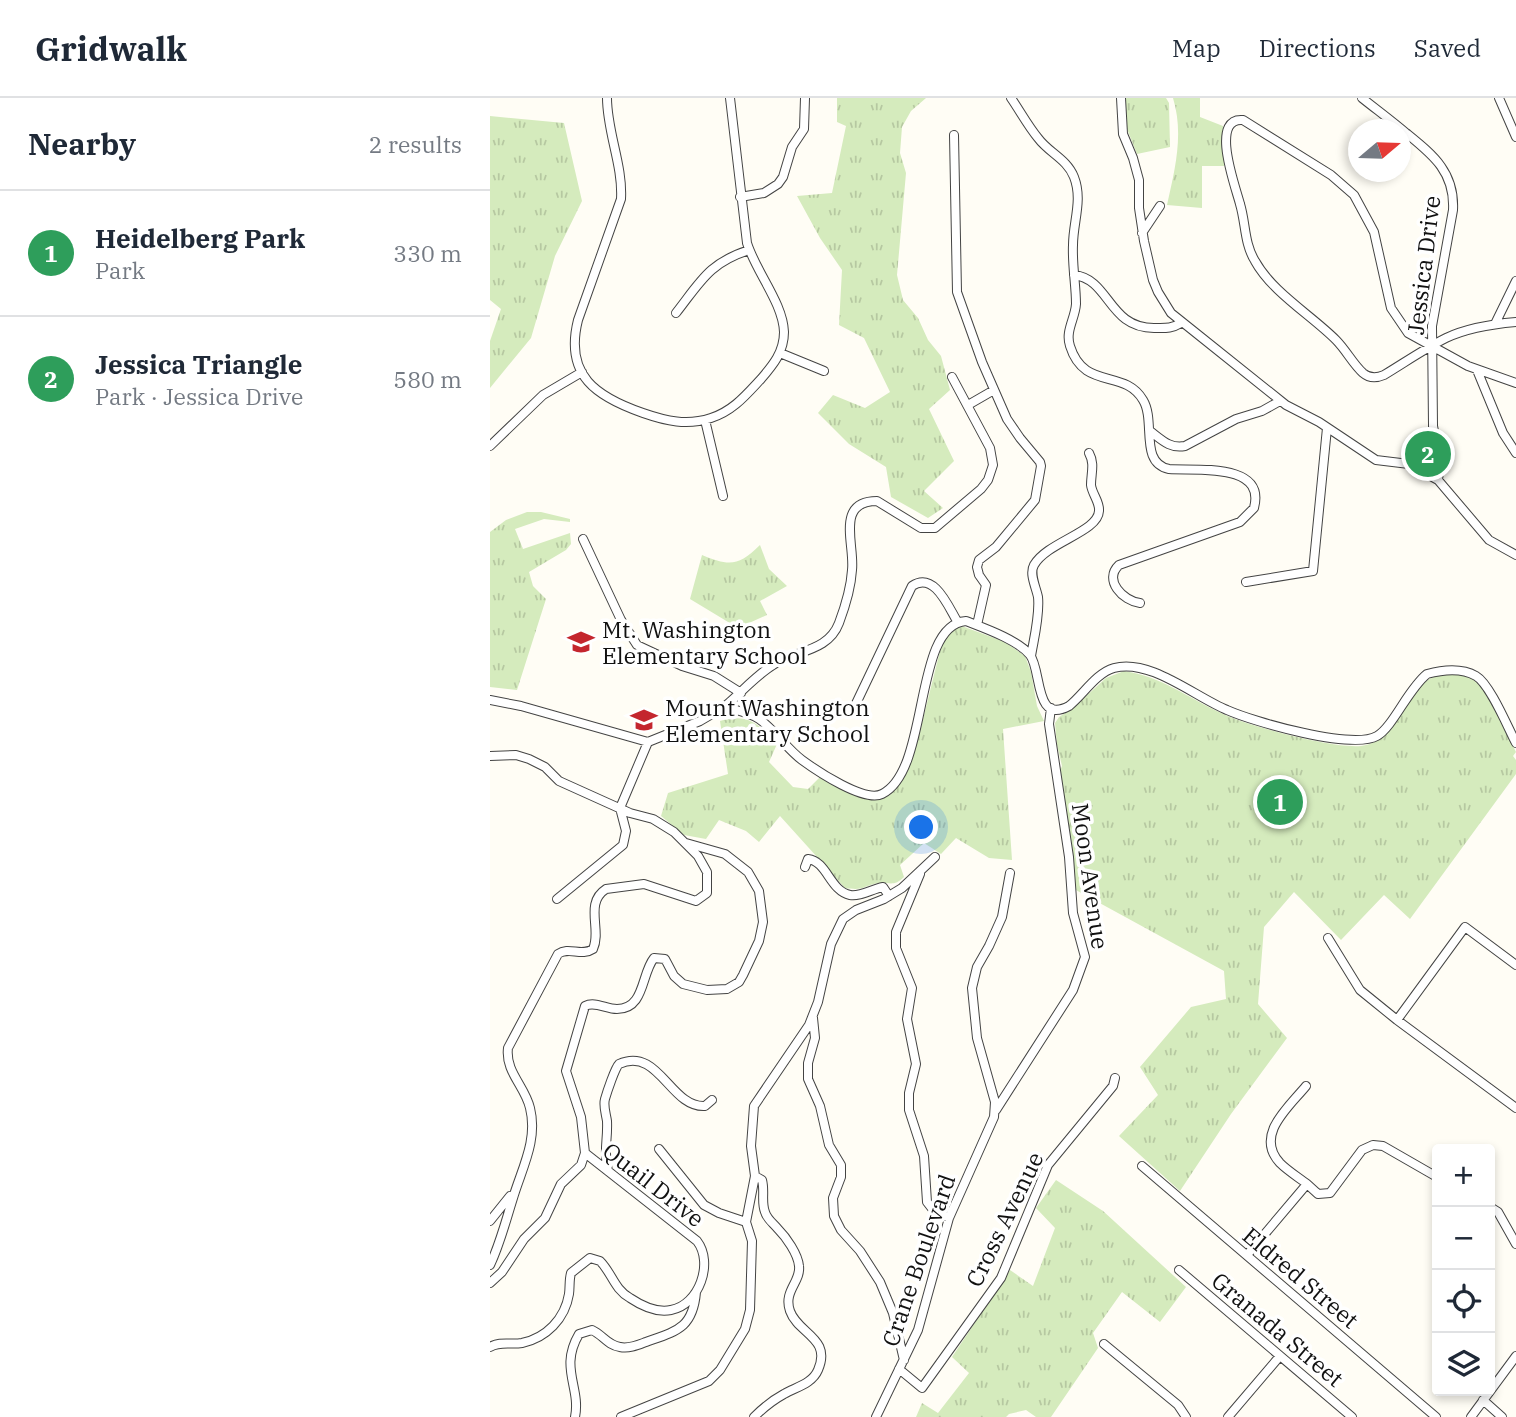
<!DOCTYPE html>
<html lang="en">
<head>
<meta charset="utf-8">
<style>
  :root { --surface:#fff; --page:#f6f6f7; --text:#1f2937; --muted:#747a83; --line:#e0e1e3; --accent:#0f766e }
  body { margin:0; font-family:"IBM Plex Serif",serif; background:var(--page); color:var(--text) }
  .controls { position:absolute; right:21px; bottom:21px; display:grid; overflow:hidden; border-radius:7px; box-shadow:0 4px 10px #0003 }
  .controls button { width:63px; height:63px; display:grid; place-items:center; padding:0; border:0; border-bottom:2px solid var(--line); background:var(--surface); color:var(--text); font:35px sans-serif }
  .compass { position:absolute; left:858px; top:21px; width:63px; height:63px; border-radius:50%; background:var(--surface); box-shadow:0 4px 10px #0003; rotate:71deg }
  .you { position:absolute; left:432px; top:730px; width:24px; height:24px; margin:-18px; border:5px solid #fff; border-radius:50%; background:#1a73e8; box-shadow:0 0 0 10px #1a73e833 }
  .badge { display:grid; place-items:center; width:46px; height:46px; border-radius:50%; background:var(--accent); color:#fff; font-size:23px; font-weight:700 }
  .pin { position:absolute; translate:-50% -50%; border:4px solid #fff; box-shadow:0 2px 7px #0006 }
  .list { margin:0; padding:0; list-style:none }
  h2 { display:flex; justify-content:space-between; align-items:center; height:91px; margin:0; padding:0 28px; font-size:30px }
  h2 small { font-size:23px; font-weight:400; color:var(--muted) }
  .list li { display:grid; grid-template-columns:46px 1fr auto; gap:21px; align-items:center; box-sizing:border-box; height:126px; padding:0 28px; border-top:2px solid var(--line) }
  .list b { display:block; font-size:26px; white-space:nowrap }
  .list p { margin:0; font-size:23px; white-space:nowrap; color:var(--muted) }
  .list em { font-size:23px; font-style:normal; color:var(--muted) }
  .icon { flex:none; width:38px; height:38px; fill:none; stroke:currentColor; stroke-width:2; stroke-linecap:round; stroke-linejoin:round }
  .map { position:relative; flex:none; width:1026px; height:1319px; overflow:hidden }
  header { display:flex; align-items:center; gap:42px; box-sizing:border-box; height:98px; padding:0 35px; background:var(--surface); border-bottom:2px solid var(--line) }
  header strong { font-size:33px }
  nav { display:flex; gap:38px; margin-inline-start:auto; font-size:24px }
  main { display:flex }
  aside { flex:1; background:var(--surface) }
  .map>svg:first-child { display:block }
  .grass { fill:url(#grass-tufts) }
  .lines { fill:none; stroke-linecap:round; stroke-linejoin:round }
  .minor-casing { stroke:#444; stroke-width:10 }
  .minor { stroke:#fff; stroke-width:8 }
  .labels { text-anchor:middle; dominant-baseline:central; stroke-width:7; stroke-linejoin:round; paint-order:stroke }
  .street-label { font-size:23px; fill:#111; stroke:#fff }
  .poi-label { font-size:23px; fill:#111; stroke:#fff; text-anchor:start }
</style>
</head>
<body>
<header>
<strong>Gridwalk</strong>
<nav><a>Map</a><a>Directions</a><a>Saved</a></nav>
</header>
<main>
<aside>
<h2>Nearby<small>2 results</small></h2>
<ul class="list">
<li><span class="badge" style="background:#2e9e5b">1</span><div><b>Heidelberg Park</b><p>Park</p></div><em>330 m</em></li>
<li><span class="badge" style="background:#2e9e5b">2</span><div><b>Jessica Triangle</b><p>Park · Jessica Drive</p></div><em>580 m</em></li>
</ul>
</aside>
<div class="map">
<svg width="1026" height="1319" viewBox="0 0 1026 1319">
  <defs>
    <pattern id="grass-tufts" width="24" height="20" patternUnits="userSpaceOnUse" patternTransform="scale(1.75)"><rect width="24" height="20" fill="#d5ebbd"/><path d="M3 7l-1-3M5 7V3M7 7l1-3M15 17l-1-3M17 17v-4M19 17l1-3" fill="none" stroke="#b6c8a1"/></pattern>
  </defs>
  <rect width="100%" height="100%" fill="#fffdf5"/>
  <path class="grass" d="M 347,0 L 436,0 L 421,13 L 412,29 L 410,55 L 416,75 L 407,177 L 413,202 L 428,220 L 438,242 L 451,258 L 460,292 L 439,311 L 464,363 L 434,393 L 453,410 L 438,420 L 401,399 L 396,369 L 359,346 L 328,315 L 343,297 L 375,310 L 400,294 L 374,240 L 349,227 L 352,172 L 330,140 L 307,98 L 342,95 L 356,28 L 347,24 Z
    M 635,0 L 676,0 L 679,5 L 680,49 L 647,56 L 637,31 Z
    M 683,0 L 710,0 L 710,19 L 733,28 L 734,68 L 712,68 L 712,110 L 677,107 C 685,71 694,36 683,0 Z
    M 0,18 L 74,25 L 92,103 L 65,158 L 41,240 L 0,290 L 0,243 L 11,211 L 0,202 Z
    M 37,414 L 51,414 L 80,421 L 80,424 L 54,421 L 25,431 L 33,451 L 80,435 L 81,446 L 76,452 L 39,474 L 43,488 L 56,501 L 27,592 L 0,589 L 0,434 L 16,422 Z
    M 270,447 L 279,471 L 297,488 L 270,503 L 277,517 L 248,530 L 200,501 L 212,457 C 239,468 248,469 270,447 Z
    M 469,527 L 515,544 L 535,558 L 541,574 L 547,608 L 554,623 L 513,631 L 522,762 L 499,760 L 466,740 L 451,756 L 434,745 L 410,767 L 414,779 C 404,789 400,784 388,785 C 372,788 375,793 355,790 L 290,718 L 269,744 L 256,733 L 229,722 L 216,741 L 194,737 L 171,718 L 178,695 L 238,676 L 230,623 C 258,615 269,626 287,646 L 279,664 L 303,689 L 318,691 L 331,678 L 379,702 L 390,701 L 400,697 L 410,683 L 430,633 L 453,541 Z
    M 634,573 C 671,578 698,600 731,615 C 757,628 844,651 871,648 C 921,641 909,566 973,577 C 999,581 1015,632 1026,654 L 1023,658 L 1026,662 L 1026,676 L 920,821 L 894,797 L 851,842 L 804,794 L 774,829 L 768,906 L 797,940 L 741,1016 L 690,1093 L 629,1038 L 668,997 L 650,969 L 701,909 L 736,901 L 734,873 L 584,791 L 570,673 L 572,668 L 567,647 L 565,625 L 569,619 L 583,610 L 616,580 Z
    M 566,1082 L 613,1113 L 696,1189 L 670,1224 L 632,1194 L 603,1235 L 608,1250 L 561,1319 L 546,1319 L 536,1312 L 519,1316 L 516,1319 L 426,1319 L 432,1305 L 448,1315 L 479,1275 L 462,1259 L 520,1172 L 543,1188 L 565,1130 L 546,1110 Z"/>
  <g class="lines">
    <g class="minor-casing">
      <path id="minor" d="M 117,0 C 117,34 133,67 131,101 L 88,222 C 74,278 107,299 153,315 C 176,323 197,328 221,320 C 243,313 256,297 271,281 C 283,267 294,254 294,234 C 293,205 266,174 257,145 L 240,0
        M 521,0 C 530,13 538,28 548,40 C 559,55 577,61 584,79 C 593,102 583,124 583,147 C 582,167 586,187 586,206 C 585,221 575,233 580,248 C 594,293 634,270 653,302 C 666,323 649,365 679,371 C 706,373 776,364 764,410 L 750,424 L 629,467 C 613,482 633,503 650,505
        M 631,0 L 633,36 L 643,60 L 649,82 L 649,110 L 654,143 L 663,182 L 668,194 L 681,215 L 796,307 L 829,324 L 886,362 L 919,366 L 948,382 L 999,442 L 1026,457
        M 872,0 C 887,12 902,23 916,35 C 943,57 965,74 963,112 L 942,228 L 943,328 L 950,365 L 948,382
        M 1009,0 L 1026,39
        M 464,37 L 467,194 L 492,264 L 517,321 L 530,340 L 550,364 L 551,368 L 545,402 L 506,449 L 489,462 L 487,469 L 489,477 L 496,487 L 487,527
        M 250,99 L 274,95 L 288,86 L 293,79 L 302,49 L 314,31 L 315,0
        M 652,135 L 670,108
        M 584,177 C 620,181 618,230 664,230 C 675,230 681,231 691,225
        M 186,215 C 211,183 219,165 259,152
        M 1026,224 C 1003,226 977,230 956,240 C 934,251 914,265 894,277 C 887,280 880,281 873,275 C 863,266 856,252 846,242 C 821,217 782,194 765,163 C 754,145 756,126 750,106 C 746,90 719,19 753,22 L 841,77 L 864,97 L 884,134 L 901,210 L 918,235 L 978,268 L 1026,285
        M 1005,226 L 1026,183
        M 290,255 L 334,273
        M 987,272 L 1013,335 L 1026,355
        M 478,307 L 504,292
        M 215,322 L 233,398
        M 660,333 C 672,342 680,351 695,348 L 746,321 L 772,313 L 790,303
        M 0,348 L 53,297 L 92,274
        M 919,366 L 932,346 L 944,335
        M 93,441 L 131,522 L 147,547 L 192,568 L 224,578 L 251,595
        M 756,484 L 823,473 L 837,330
        M 541,558 C 544,540 550,517 548,499 C 546,489 539,476 544,467 C 557,444 608,434 609,413 C 610,404 602,396 601,387 C 601,375 605,366 599,355
        M 0,602 L 31,608 L 158,644 L 210,623 L 234,609 C 246,612 259,614 269,621 C 285,632 296,650 312,662 C 327,673 375,705 392,696 C 441,672 422,527 476,523 C 494,530 528,542 540,557 C 552,572 544,627 579,608 C 593,597 606,575 624,570 C 660,560 705,599 737,612 C 764,624 862,652 887,638 C 903,629 918,591 937,576 C 952,572 972,570 986,578 C 1000,586 1018,630 1026,645
        M 234,609 C 250,596 265,578 283,567 C 306,552 338,554 349,525 C 355,509 361,489 362,472 C 365,447 345,403 387,403 L 431,430 L 445,430 L 491,391 L 498,382 L 503,367 L 500,350 L 462,279
        M 362,614 L 422,488 C 444,473 458,508 467,523
        M 0,658 L 26,657 L 39,661 L 55,669 L 69,683 L 140,715 L 163,721 L 184,734 L 208,758 L 217,774 L 217,795 L 206,803 L 154,786 L 116,791 C 94,805 112,832 103,851 C 91,859 79,848 68,856 L 18,950 C 15,974 35,988 40,1010 C 48,1042 32,1070 23,1100 C 16,1122 10,1146 0,1167
        M 130,710 L 158,644
        M 315,769 L 318,761 C 337,763 340,793 360,797 C 370,799 382,791 393,789 L 399,798
        M 430,776 L 406,834 L 406,850 L 422,890 L 417,921 L 426,966 L 419,995 L 419,1012 L 434,1058 L 437,1104 L 444,1113 L 459,1120
        M 67,801 L 133,747 L 136,733 L 130,710
        M 838,840 L 870,892 L 907,922 L 1026,1010
        M 323,920 L 325,940 L 318,965 L 318,981 L 330,1008 L 339,1047 L 351,1067 L 351,1079 L 343,1100 L 344,1118 L 351,1132 L 370,1153 L 390,1184 L 403,1215 L 414,1262
        M 907,922 L 975,829 L 1026,867
        M 816,988 C 799,1009 764,1037 790,1065 C 798,1073 808,1079 817,1086
        M 506,1012 L 583,892 L 595,859 L 583,815 L 579,759 L 559,626 L 561,610
        M 169,1051 L 214,1107 L 229,1115 L 256,1124
        M 652,1068 L 946,1319
        M 118,1073 C 113,1053 118,1043 117,1023 C 116,1016 113,1008 115,1001 C 117,994 125,970 129,966 C 169,948 180,1010 215,1008 L 222,1002
        M 1000,1109 L 1008,1114 L 1026,1146
        M 0,1123 L 20,1098
        M 757,1157 L 817,1086 L 828,1096 L 840,1095 L 872,1052 L 883,1047 L 893,1048 L 947,1079
        M 689,1172 L 862,1319
        M 0,1185 L 12,1174 L 34,1141 L 55,1120 L 71,1086 L 91,1067 L 95,1055
        M 614,1246 L 688,1307 L 696,1319
        M 0,1249 C 10,1243 21,1247 32,1245 C 56,1240 75,1221 79,1196 C 80,1189 79,1182 81,1175 L 100,1160 L 110,1163 C 122,1175 124,1191 140,1200 C 152,1208 167,1215 181,1212 C 209,1207 224,1165 207,1143 L 95,1055 L 91,1019 L 76,973 L 95,908 C 105,903 116,911 127,911 C 155,911 151,876 164,860 L 175,861 L 184,878 L 193,886 L 217,892 L 237,891 L 249,884 L 253,877 L 269,843 L 273,824 L 269,793 L 258,774 L 235,756 L 196,745
        M 409,1271 L 432,1290 L 511,1180 L 558,1067 L 623,988 L 625,980
        M 993,1302 L 1012,1319
        M 85,1319 C 91,1289 69,1270 89,1236 L 102,1232 C 113,1237 117,1247 130,1249 C 139,1251 148,1247 156,1244 C 187,1233 203,1230 206,1194
        M 131,1319 L 219,1283 L 230,1272 L 255,1231 L 260,1212 L 262,1143 L 256,1124 L 265,1078 L 261,1048 L 264,1008 L 319,927 L 328,904 L 341,846 L 353,821 L 366,812 L 394,801 L 412,790 L 445,759
        M 264,1319 C 273,1310 283,1302 294,1296 C 306,1289 322,1286 328,1272 C 342,1240 308,1236 300,1213 C 293,1193 311,1184 309,1168 C 308,1156 296,1139 288,1131 C 283,1125 277,1121 275,1114 C 271,1104 275,1093 272,1082 L 265,1078
        M 386,1319 L 428,1232 L 459,1120 L 504,1019 L 505,1004 L 487,940 L 482,890 L 487,869 L 499,848 L 512,819 L 520,775
        M 738,1319 L 790,1258
        M 981,1319 L 1026,1258"/>
    </g>
    <use href="#minor" class="minor"/>
  </g>
  <defs>
    <g id="school-bare" transform="scale(2.1)"><path d="M0-5L7-2L0 1L-7-2ZM-4 1L0 2.5L4 1V4Q0 6-4 4Z" fill="#c4262e" stroke="#fff" stroke-width="2.5" paint-order="stroke"/></g>
  </defs>
  <g fill-rule="evenodd">
    <use href="#school-bare" x="91" y="544"/>
    <use href="#school-bare" x="154" y="622"/>
  </g>
  <g class="labels">
    <g class="street-label">
      <text transform="translate(933 167) rotate(-83)">Jessica Drive</text>
      <text transform="translate(601 778) rotate(82)">Moon Avenue</text>
      <text transform="translate(164 1086) rotate(38)">Quail Drive</text>
      <text transform="translate(514 1121) rotate(-64)">Cross Avenue</text>
      <text transform="translate(428 1162) rotate(-71)">Crane Boulevard</text>
      <text transform="translate(811 1179) rotate(40)">Eldred Street</text>
      <text transform="translate(788 1231) rotate(40)">Granada Street</text>
    </g>
    <g class="poi-label">
      <text x="112" y="531">Mt. Washington<tspan x="112" dy="26">Elementary School</tspan></text>
      <text x="175" y="609">Mount Washington<tspan x="175" dy="26">Elementary School</tspan></text>
    </g>
  </g>
</svg>
<div class="controls">
<button>+</button>
<button>−</button>
<button><svg class="icon" aria-label="locate" viewBox="0 0 24 24"><circle cx="12" cy="12" r="6"/><path d="M12 2v4M12 18v4M2 12h4M18 12h4"/></svg></button>
<button><svg class="icon" aria-label="layers" viewBox="0 0 24 24"><path d="M12 4l9 5-9 5-9-5zM3 14l9 5 9-5"/></svg></button>
</div>
<svg class="compass" viewBox="-18 -18 36 36"><path d="M0-13l5 13h-10z" fill="#e53935"/><path d="M0 13l5-13h-10z" fill="#747a83"/></svg>
<div class="you"></div>
<div class="pin badge" style="left:790px;top:704px;background:#2e9e5b">1</div>
<div class="pin badge" style="left:938px;top:356px;background:#2e9e5b">2</div>
</div>
</main>
</body>
</html>
